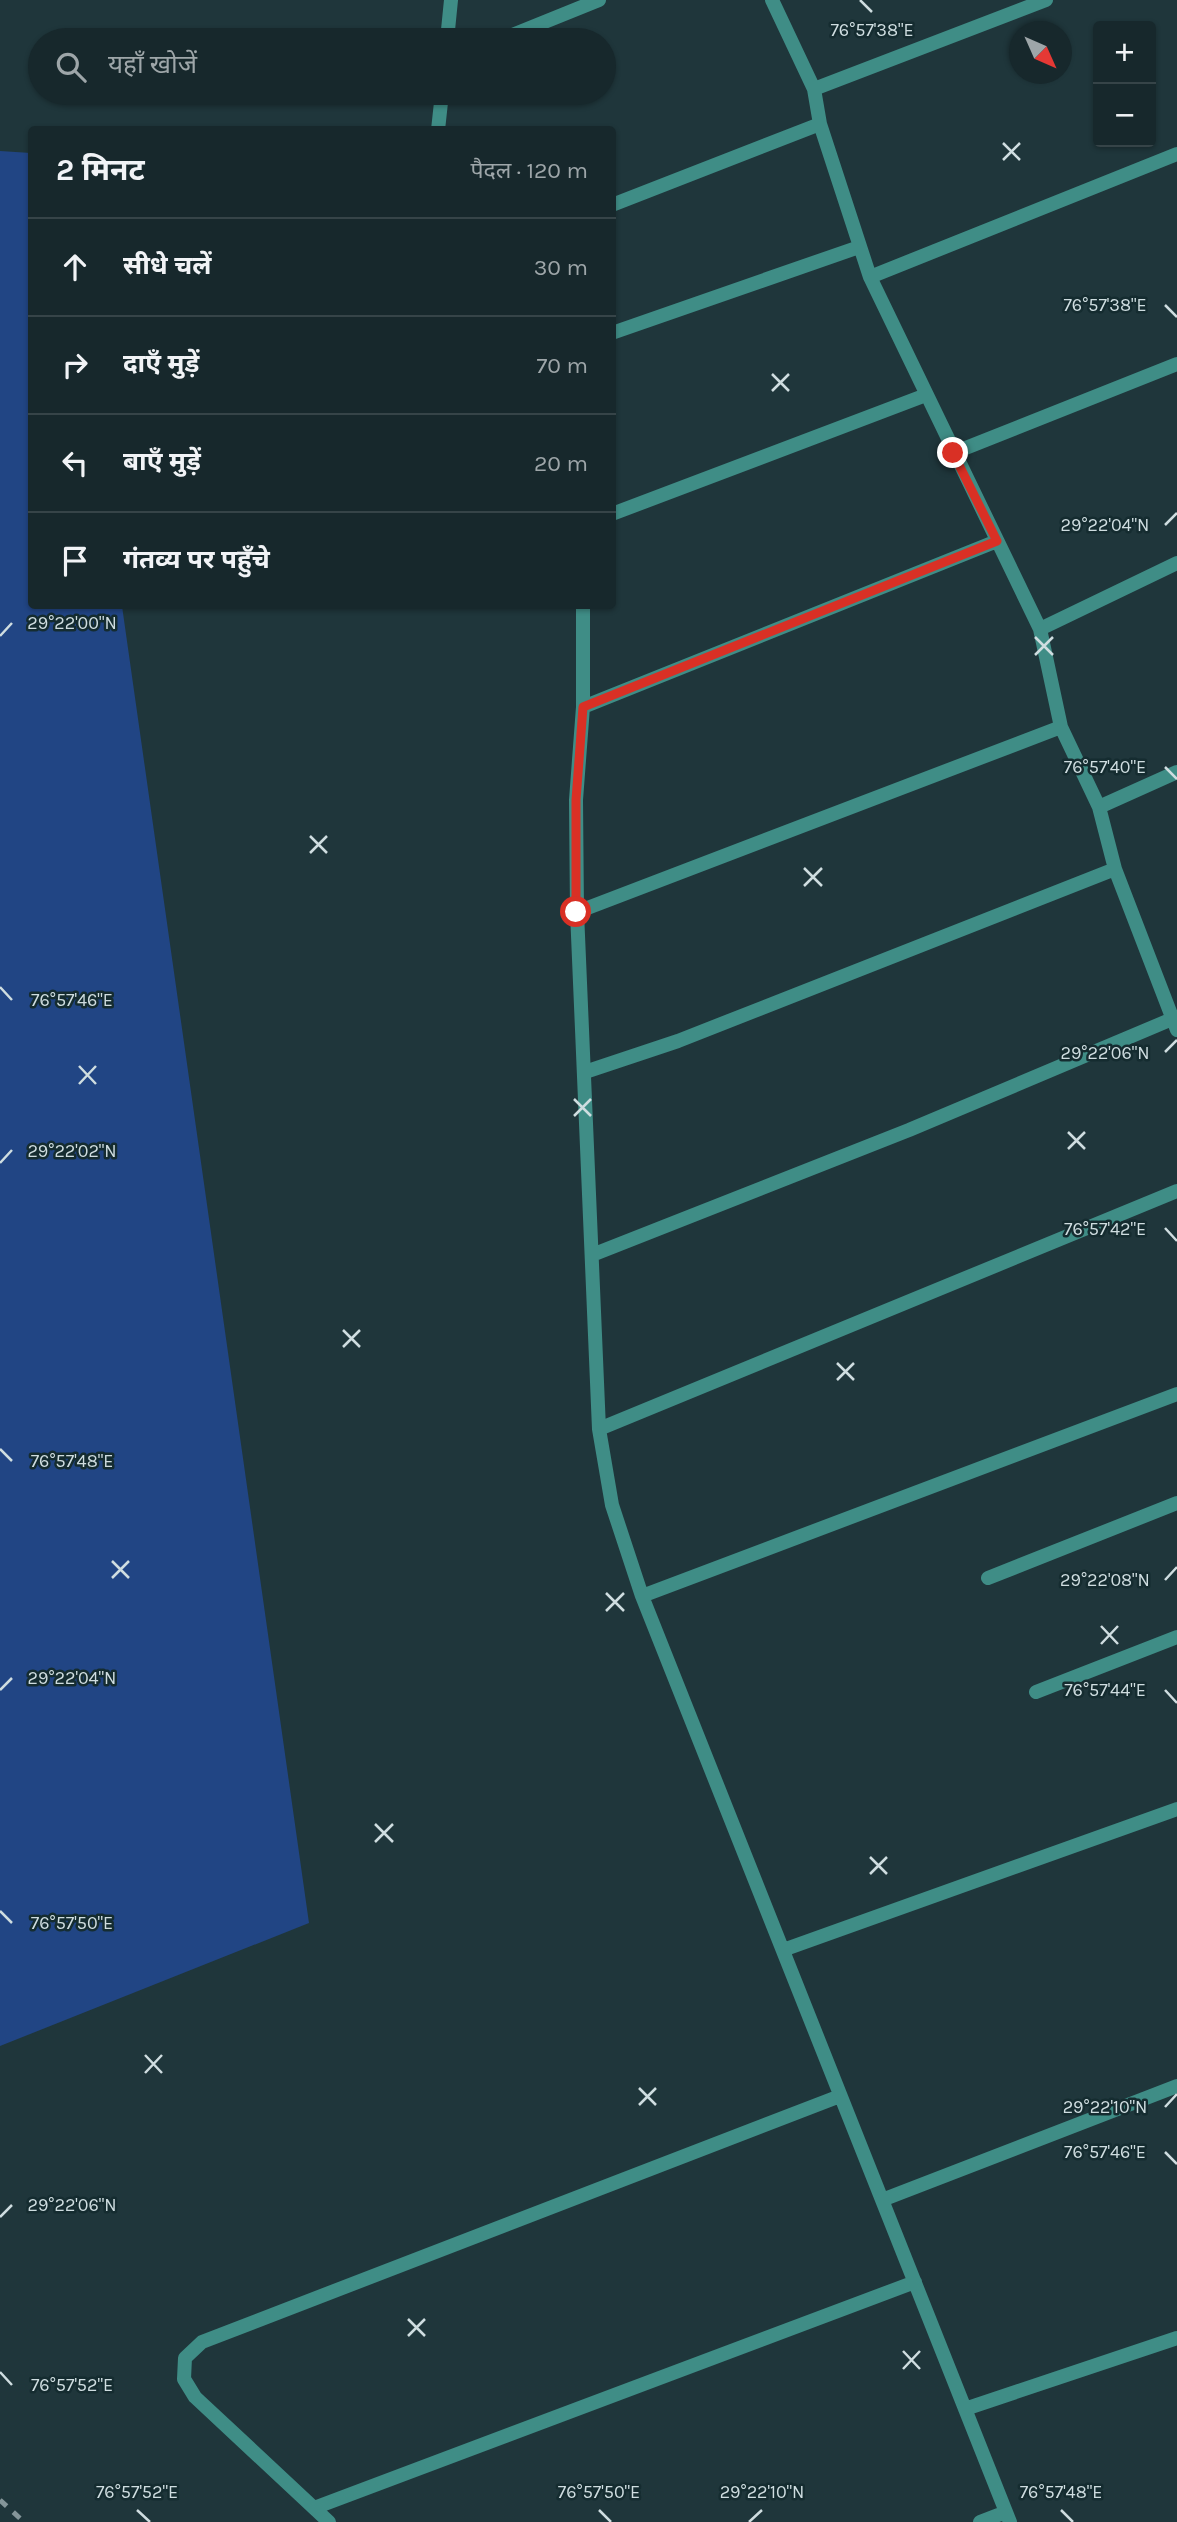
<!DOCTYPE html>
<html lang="hi">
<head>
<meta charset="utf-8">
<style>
  :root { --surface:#17282c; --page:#203034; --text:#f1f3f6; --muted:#9ea6a9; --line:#364448 }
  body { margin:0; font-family:Karla,"Noto Sans Devanagari",sans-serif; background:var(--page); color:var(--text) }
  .controls { position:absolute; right:21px; top:21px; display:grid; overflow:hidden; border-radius:7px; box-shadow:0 2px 5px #0004 }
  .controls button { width:63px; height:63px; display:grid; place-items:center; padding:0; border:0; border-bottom:2px solid var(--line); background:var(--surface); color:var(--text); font:35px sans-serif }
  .compass { position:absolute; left:1009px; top:21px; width:63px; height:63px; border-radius:50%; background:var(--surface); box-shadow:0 2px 5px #0004; rotate:135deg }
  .stop { position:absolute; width:21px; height:21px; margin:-16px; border:5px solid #d93025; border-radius:50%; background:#fff }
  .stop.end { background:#d93025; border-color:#fff; box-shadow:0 2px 7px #0008 }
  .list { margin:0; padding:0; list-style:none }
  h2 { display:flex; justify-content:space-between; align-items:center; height:91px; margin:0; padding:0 28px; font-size:30px }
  h2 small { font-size:23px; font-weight:400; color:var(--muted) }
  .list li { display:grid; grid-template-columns:46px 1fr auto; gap:21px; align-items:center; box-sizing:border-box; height:98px; padding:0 28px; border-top:2px solid var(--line) }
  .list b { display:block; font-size:26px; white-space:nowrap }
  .list em { font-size:23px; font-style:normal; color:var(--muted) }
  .icon { flex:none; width:38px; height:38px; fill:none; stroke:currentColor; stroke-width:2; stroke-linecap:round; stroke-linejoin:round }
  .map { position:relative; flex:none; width:1177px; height:2522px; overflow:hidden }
  .search { position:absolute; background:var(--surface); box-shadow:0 2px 5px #0004; left:28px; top:28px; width:588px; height:77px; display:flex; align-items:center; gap:18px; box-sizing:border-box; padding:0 24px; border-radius:38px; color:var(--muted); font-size:26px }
  .panel { position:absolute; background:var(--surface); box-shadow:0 2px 5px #0004; left:28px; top:126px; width:588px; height:483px; border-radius:7px }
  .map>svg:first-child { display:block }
  .water { fill:#214584 }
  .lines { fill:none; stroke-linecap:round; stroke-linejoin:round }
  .street { stroke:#3f8d86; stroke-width:14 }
  .rail { stroke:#849599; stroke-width:5; stroke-dasharray:9 9; stroke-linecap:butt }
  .route { stroke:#d93025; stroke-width:9 }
  .ticks { fill:none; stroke:#cfdde0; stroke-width:2.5 }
  .ticks-label { font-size:18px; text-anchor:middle; fill:#cfdde0; stroke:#152c30; stroke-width:5; stroke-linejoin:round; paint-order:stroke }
</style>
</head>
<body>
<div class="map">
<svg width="1177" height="2522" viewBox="0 0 1177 2522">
  <rect width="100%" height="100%" fill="#1f363b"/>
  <path class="water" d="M 0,151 L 31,153 L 32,606 L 122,606 L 309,1923 L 0,2046 Z"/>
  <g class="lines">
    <path class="street" d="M 772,0 L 814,89 L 820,124 L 870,277 L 1040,629 L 1061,727 L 1099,807 L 1115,869 L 1177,1030
      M 447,40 L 451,0
      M 500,40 L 599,0
      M 814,89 L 1046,0
      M 438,130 L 442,93
      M 612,205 L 820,124
      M 870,277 L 1177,154
      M 612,333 L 859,247
      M 953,453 L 1177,364
      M 612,514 L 926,395
      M 583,606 L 583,707 L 576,800 L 577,912 L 599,1429 L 612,1505 L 642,1596 L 1010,2522
      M 1040,629 L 1177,563
      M 583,707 L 997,541
      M 1099,807 L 1177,772
      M 577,912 L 1061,727
      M 585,1072 L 678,1041 L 1115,869
      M 592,1255 L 909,1130 L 1177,1017
      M 599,1429 L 1177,1191
      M 988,1578 L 1177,1503
      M 642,1596 L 1177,1394
      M 1036,1692 L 1177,1637
      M 783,1950 L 1177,1809
      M 882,2200 L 1177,2086
      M 965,2409 L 1177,2338
      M 314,2508 L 915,2282
      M 329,2522 L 195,2397 L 184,2379 L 185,2358 L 202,2342 L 840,2096
      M 980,2522 L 1006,2512"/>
    <path class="rail" d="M 0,2500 L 24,2522"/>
  </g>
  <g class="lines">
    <path class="route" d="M 576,912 L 576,800 L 583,707 L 997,541 L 953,453"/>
  </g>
  <path class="ticks" d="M 860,0 L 872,12M 1003,143 L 1020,160M 1003,160 L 1020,143M 1165,305 L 1177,317M 772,374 L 789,391M 772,391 L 789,374M 1165,525 L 1177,513M 0,636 L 12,623M 1035,637 L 1053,655M 1035,655 L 1053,637M 1165,767 L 1177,779M 310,836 L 327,853M 310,853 L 327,836M 804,868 L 822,886M 804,886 L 822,868M 0,987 L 12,1000M 1165,1052 L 1177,1040M 79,1066 L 96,1084M 79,1084 L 96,1066M 574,1099 L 591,1116M 574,1116 L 591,1099M 1068,1132 L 1085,1149M 1068,1149 L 1085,1132M 0,1163 L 12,1150M 1165,1228 L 1177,1241M 343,1330 L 360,1347M 343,1347 L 360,1330M 837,1363 L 854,1380M 837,1380 L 854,1363M 0,1449 L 12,1461M 112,1561 L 129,1578M 112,1578 L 129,1561M 1165,1580 L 1177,1567M 606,1593 L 624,1611M 606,1611 L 624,1593M 1101,1626 L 1118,1644M 1101,1644 L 1118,1626M 0,1690 L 12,1678M 1165,1690 L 1177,1703M 375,1824 L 393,1842M 375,1842 L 393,1824M 870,1857 L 887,1874M 870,1874 L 887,1857M 0,1911 L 12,1923M 145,2055 L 162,2073M 145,2073 L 162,2055M 639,2088 L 656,2105M 639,2105 L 656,2088M 1165,2107 L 1177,2094M 1165,2152 L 1177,2164M 0,2217 L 12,2205M 408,2319 L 425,2336M 408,2336 L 425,2319M 903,2351 L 920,2369M 903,2369 L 920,2351M 0,2372 L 12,2385M 137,2510 L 150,2522M 599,2510 L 611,2522M 1061,2510 L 1073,2522M 749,2522 L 762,2510"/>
  <g class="ticks-label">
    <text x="872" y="36">76°57'38"E</text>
    <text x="1105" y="311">76°57'38"E</text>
    <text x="1105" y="531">29°22'04"N</text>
    <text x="72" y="629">29°22'00"N</text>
    <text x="1105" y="773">76°57'40"E</text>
    <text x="72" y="1006">76°57'46"E</text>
    <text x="1105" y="1059">29°22'06"N</text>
    <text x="72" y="1157">29°22'02"N</text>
    <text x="1105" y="1235">76°57'42"E</text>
    <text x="72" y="1467">76°57'48"E</text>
    <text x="1105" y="1586">29°22'08"N</text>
    <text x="72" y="1684">29°22'04"N</text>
    <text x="1105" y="1696">76°57'44"E</text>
    <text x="72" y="1929">76°57'50"E</text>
    <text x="1105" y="2113">29°22'10"N</text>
    <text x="1105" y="2158">76°57'46"E</text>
    <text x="72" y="2211">29°22'06"N</text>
    <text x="72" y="2391">76°57'52"E</text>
    <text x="137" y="2498">76°57'52"E</text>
    <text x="599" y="2498">76°57'50"E</text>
    <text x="762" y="2498">29°22'10"N</text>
    <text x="1061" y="2498">76°57'48"E</text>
  </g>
</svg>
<div class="controls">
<button>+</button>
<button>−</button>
</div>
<svg class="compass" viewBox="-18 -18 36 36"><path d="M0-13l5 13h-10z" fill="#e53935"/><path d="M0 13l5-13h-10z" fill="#9ea6a9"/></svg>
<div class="stop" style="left:576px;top:912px"></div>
<div class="stop end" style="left:953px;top:453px"></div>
<div class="search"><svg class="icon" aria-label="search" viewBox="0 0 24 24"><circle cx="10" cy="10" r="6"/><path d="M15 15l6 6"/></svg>यहाँ खोजें</div>
<section class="panel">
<h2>2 मिनट<small>पैदल · 120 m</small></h2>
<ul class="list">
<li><svg class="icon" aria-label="ahead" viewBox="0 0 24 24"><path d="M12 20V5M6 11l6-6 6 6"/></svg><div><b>सीधे चलें</b></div><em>30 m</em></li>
<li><svg class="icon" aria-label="right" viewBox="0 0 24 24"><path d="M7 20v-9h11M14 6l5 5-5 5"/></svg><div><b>दाएँ मुड़ें</b></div><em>70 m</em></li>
<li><svg class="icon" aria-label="left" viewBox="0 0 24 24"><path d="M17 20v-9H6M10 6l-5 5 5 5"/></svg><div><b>बाएँ मुड़ें</b></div><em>20 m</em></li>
<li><svg class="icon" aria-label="arrive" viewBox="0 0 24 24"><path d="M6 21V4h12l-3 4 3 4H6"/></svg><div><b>गंतव्य पर पहुँचे</b></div></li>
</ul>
</section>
</div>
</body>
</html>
